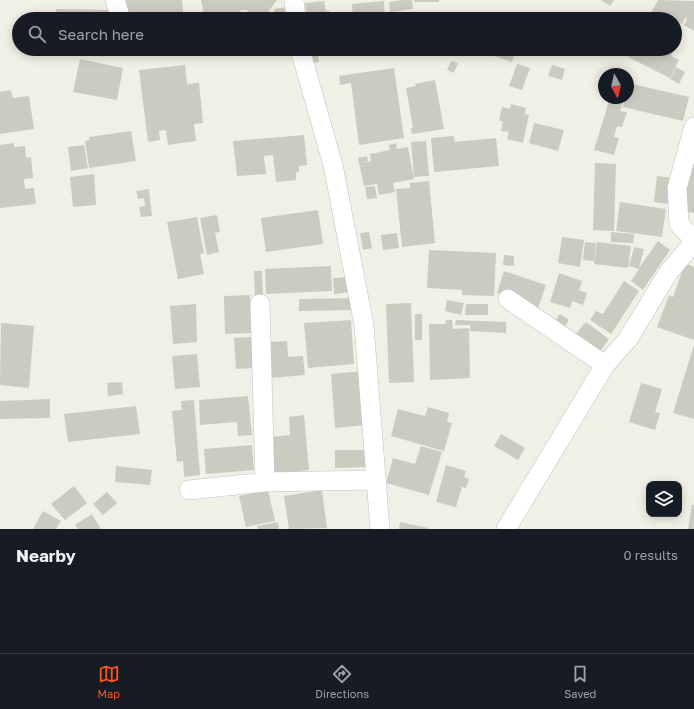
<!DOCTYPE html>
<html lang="en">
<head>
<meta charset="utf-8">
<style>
  :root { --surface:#171b24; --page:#242831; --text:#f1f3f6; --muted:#9ea1a6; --line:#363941; --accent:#fc5421 }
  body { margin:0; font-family:"Golos Text",sans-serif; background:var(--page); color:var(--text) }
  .controls { position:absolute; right:12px; bottom:12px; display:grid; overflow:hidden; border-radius:8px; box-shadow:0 2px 10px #0003 }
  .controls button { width:36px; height:36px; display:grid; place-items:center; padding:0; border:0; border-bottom:1px solid var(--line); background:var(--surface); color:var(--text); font:20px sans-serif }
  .compass { position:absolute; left:598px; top:68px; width:36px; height:36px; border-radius:50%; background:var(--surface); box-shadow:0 2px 10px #0003; rotate:172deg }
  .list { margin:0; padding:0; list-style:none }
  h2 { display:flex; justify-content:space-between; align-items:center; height:52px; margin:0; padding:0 16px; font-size:17px }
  h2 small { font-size:13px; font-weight:400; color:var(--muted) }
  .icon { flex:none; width:22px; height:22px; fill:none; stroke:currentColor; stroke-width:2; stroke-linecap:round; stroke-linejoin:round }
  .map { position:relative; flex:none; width:694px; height:529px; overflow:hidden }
  .search { position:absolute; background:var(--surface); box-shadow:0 2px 10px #0003; left:12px; right:12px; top:12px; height:44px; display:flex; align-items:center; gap:10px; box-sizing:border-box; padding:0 14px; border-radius:22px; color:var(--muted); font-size:15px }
  .sheet { height:124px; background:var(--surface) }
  nav { display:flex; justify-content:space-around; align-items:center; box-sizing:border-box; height:56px; border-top:1px solid var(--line); background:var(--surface); font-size:11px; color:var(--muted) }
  nav a { display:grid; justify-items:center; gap:2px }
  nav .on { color:var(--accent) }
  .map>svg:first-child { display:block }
  .building { fill:#cccbc2 }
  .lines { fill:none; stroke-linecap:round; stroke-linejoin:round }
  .minor-casing { stroke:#bfc1c8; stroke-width:20 }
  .minor { stroke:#fff; stroke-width:19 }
</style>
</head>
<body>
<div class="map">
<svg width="694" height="529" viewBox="0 0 694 529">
  <rect width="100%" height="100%" fill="#f1f0e6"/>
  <path class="building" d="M 126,0 L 182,0 L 184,19 L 126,19 L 125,5 L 127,5 Z
    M 201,0 L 277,0 L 263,19 L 259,19 L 246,10 L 240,10 L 242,19 L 205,19 Z
    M 403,0 L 412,0 L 413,9 L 390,12 L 389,2 Z
    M 414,0 L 439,0 L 439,2 L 414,2 Z
    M 601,0 L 614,0 L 610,6 Z
    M 658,0 L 694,1 L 694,31 L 684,25 L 687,19 L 685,18 L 682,24 L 675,19 L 648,19 Z
    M 324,1 L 326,11 L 329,10 L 330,19 L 307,19 L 305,3 Z
    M 384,1 L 385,19 L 353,19 L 352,4 Z
    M 287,7 L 289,19 L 275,19 L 274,9 Z
    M 56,9 L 112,10 L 112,19 L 55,19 Z
    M 303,49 L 318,49 L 319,62 L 305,64 Z
    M 374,49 L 388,49 L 388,51 L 375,53 Z
    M 472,49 L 516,49 L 512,62 Z
    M 633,49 L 674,49 L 671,56 L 679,60 L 670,78 L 628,57 Z
    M 80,59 L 123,68 L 117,100 L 73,92 Z
    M 451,61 L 458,63 L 454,73 L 447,70 Z
    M 517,64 L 530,68 L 522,90 L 509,86 Z
    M 185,65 L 187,84 L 199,83 L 203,123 L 194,124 L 196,141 L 168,145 L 166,130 L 159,131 L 160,140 L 148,142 L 139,70 Z
    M 552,65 L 565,69 L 562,80 L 548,76 Z
    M 676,67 L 685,72 L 679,84 L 670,79 Z
    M 394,68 L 404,138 L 359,145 L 351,83 L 340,85 L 339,76 Z
    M 435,80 L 444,129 L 412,134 L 411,128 L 413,127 L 406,88 L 416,86 L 415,84 Z
    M 628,83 L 689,97 L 683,121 L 623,107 L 625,98 L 628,98 Z
    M 11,90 L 13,98 L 29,96 L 34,129 L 0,134 L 0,92 Z
    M 610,98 L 624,99 L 620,111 L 627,112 L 622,127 L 617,126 L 614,137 L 619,138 L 614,155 L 594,150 Z
    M 511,104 L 526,108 L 525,114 L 529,115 L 523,143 L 507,139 L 509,132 L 501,131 L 503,121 L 499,121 L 502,107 L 510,109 Z
    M 534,123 L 564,130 L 558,151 L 529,143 Z
    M 131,131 L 136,161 L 89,168 L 85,141 L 89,140 L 89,137 Z
    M 304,135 L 307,165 L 299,166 L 299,172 L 296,172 L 296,180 L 276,182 L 273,155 L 264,156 L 266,174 L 237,176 L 233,141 Z
    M 454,136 L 455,142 L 496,138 L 499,166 L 434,172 L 431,138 Z
    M 426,141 L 429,176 L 414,177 L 411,142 Z
    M 14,143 L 14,147 L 25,146 L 26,158 L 31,157 L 33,178 L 24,179 L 25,189 L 34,188 L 36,204 L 0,208 L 0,145 Z
    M 396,143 L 397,149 L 408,147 L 414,179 L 393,183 L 395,192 L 379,195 L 377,184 L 364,186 L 359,163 L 371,161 L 370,154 L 390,150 L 389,145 Z
    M 84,145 L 88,168 L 71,171 L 68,147 Z
    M 692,148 L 694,149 L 694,213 L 683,211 Z
    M 367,156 L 368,161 L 359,163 L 358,158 Z
    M 595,163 L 616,164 L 614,231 L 593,230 Z
    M 94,174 L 96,205 L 73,207 L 70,177 Z
    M 657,176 L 673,178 L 669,204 L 654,202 Z
    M 429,181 L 435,243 L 402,247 L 396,189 L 410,188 L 410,183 Z
    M 375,186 L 377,198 L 367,199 L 365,187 Z
    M 149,189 L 152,216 L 141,217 L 139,207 L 145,206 L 144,198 L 138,199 L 136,191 Z
    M 620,202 L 666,209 L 662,237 L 616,231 Z
    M 318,210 L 323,244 L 266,252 L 261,218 Z
    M 217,215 L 220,232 L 215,233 L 219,252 L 207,255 L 200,218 Z
    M 197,217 L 204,253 L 200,254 L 204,274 L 178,279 L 167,222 Z
    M 369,232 L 372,248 L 363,250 L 360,233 Z
    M 611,232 L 634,234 L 633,243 L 611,242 Z
    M 397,233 L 399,248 L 383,250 L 381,235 Z
    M 562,237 L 584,240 L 580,267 L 558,263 Z
    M 658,241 L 670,250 L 643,290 L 631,281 L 639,269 L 629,266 L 634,247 L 644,249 L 639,268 Z
    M 585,242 L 596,243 L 594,261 L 583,260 Z
    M 597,242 L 631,246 L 628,268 L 594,264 Z
    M 429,250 L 496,253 L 494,296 L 462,295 L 462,290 L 427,288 Z
    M 504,255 L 514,256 L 514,266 L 503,265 Z
    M 685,263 L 694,267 L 694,340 L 657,327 L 669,295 L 673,297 Z
    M 331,266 L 332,291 L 266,294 L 265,269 Z
    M 254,271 L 262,271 L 263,295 L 255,296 Z
    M 504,271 L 546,285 L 537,311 L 524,302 L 497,293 Z
    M 559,273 L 582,281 L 579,290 L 587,293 L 583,305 L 572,301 L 570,308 L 550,302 Z
    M 350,277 L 351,292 L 334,294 L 333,278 Z
    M 624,281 L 639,291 L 611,334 L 590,320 L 596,311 L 603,314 Z
    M 250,295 L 251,333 L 225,334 L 224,296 Z
    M 355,298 L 355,310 L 299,311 L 299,299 Z
    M 447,300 L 464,303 L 461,315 L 445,311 Z
    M 411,303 L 414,382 L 389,383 L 386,304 Z
    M 196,304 L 197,342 L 173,344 L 170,306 Z
    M 466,304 L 488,304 L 488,315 L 465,315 Z
    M 415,314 L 422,314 L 422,340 L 415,340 Z
    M 560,314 L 569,320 L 563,330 L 553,324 Z
    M 351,320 L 354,364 L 308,368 L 304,323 Z
    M 446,320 L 452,320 L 453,329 L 469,328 L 470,378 L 430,380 L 429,324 L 445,324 Z
    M 456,320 L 506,322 L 506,333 L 470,331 L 470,325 L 455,325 Z
    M 586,322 L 609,339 L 599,353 L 575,335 Z
    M 1,323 L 34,326 L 29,388 L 0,385 Z
    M 251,337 L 254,368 L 236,369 L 234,338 Z
    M 287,341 L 288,357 L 303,356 L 305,375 L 271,378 L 269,342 Z
    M 694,345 L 694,419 L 673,413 Z
    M 197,354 L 200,387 L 175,389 L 172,356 Z
    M 362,371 L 366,425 L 335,428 L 331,374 Z
    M 122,382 L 123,394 L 108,396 L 107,383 Z
    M 641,383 L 662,389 L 655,412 L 660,413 L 655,430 L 629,422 Z
    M 248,396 L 252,435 L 238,436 L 237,422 L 200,425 L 199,400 Z
    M 50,399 L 50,418 L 0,419 L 0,401 Z
    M 194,400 L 200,475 L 184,477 L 183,461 L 177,462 L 172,411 L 182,410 L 181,401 Z
    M 136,406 L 140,434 L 68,442 L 64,414 Z
    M 428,407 L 449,413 L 447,422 L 452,423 L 444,451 L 391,436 L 398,409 L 425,416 Z
    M 304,415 L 309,470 L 274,474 L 271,437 L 290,435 L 289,417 Z
    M 501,434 L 525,448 L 518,460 L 494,446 Z
    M 252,445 L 254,470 L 206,474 L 204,449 Z
    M 421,446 L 442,452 L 429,495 L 386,483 L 393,458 L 415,464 Z
    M 335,450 L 367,450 L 367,467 L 335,468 Z
    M 446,465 L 466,471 L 464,477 L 469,479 L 466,488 L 462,487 L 456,507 L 436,502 Z
    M 116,466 L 152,470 L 150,485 L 115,482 Z
    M 74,486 L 87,503 L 65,520 L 51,504 Z
    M 268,490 L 275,521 L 246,527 L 239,496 Z
    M 322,490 L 327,528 L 289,529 L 284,496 Z
    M 107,492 L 117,503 L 103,515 L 93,504 Z
    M 692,504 L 694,505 L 694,529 L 688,529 Z
    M 43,511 L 61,521 L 56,529 L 33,529 Z
    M 92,514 L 101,529 L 78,529 L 75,525 Z
    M 278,522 L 279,529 L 258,529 L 257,526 Z
    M 400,522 L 428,528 L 428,529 L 399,529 Z"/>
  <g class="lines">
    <g class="minor-casing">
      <path id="minor" d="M 115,0 L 121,19
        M 294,0 L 296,19
        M 300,49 L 333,165 L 364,325 L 380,529
        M 694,127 L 677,188 L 679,224 L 694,240
        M 508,299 L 605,365
        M 260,304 L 265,482
        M 189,490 L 265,482 L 377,480
        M 506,529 L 605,365 L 628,339 L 668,273 L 694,242"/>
    </g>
    <use href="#minor" class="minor"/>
  </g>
</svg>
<div class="controls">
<button><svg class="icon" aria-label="layers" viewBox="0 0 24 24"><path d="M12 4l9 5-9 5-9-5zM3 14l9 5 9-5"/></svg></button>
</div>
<svg class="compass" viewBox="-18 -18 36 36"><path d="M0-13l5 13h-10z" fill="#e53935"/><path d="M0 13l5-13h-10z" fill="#9ea1a6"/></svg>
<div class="search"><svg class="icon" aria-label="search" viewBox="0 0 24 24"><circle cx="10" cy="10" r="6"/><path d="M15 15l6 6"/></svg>Search here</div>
</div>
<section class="sheet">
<h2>Nearby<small>0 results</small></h2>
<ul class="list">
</ul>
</section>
<nav>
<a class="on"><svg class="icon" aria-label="map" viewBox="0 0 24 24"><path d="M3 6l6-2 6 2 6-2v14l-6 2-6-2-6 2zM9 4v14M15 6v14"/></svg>Map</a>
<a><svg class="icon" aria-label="directions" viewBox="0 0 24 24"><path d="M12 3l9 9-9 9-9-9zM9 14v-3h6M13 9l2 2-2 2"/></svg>Directions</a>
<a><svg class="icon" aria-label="saved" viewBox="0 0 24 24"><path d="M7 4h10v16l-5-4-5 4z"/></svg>Saved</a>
</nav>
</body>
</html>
